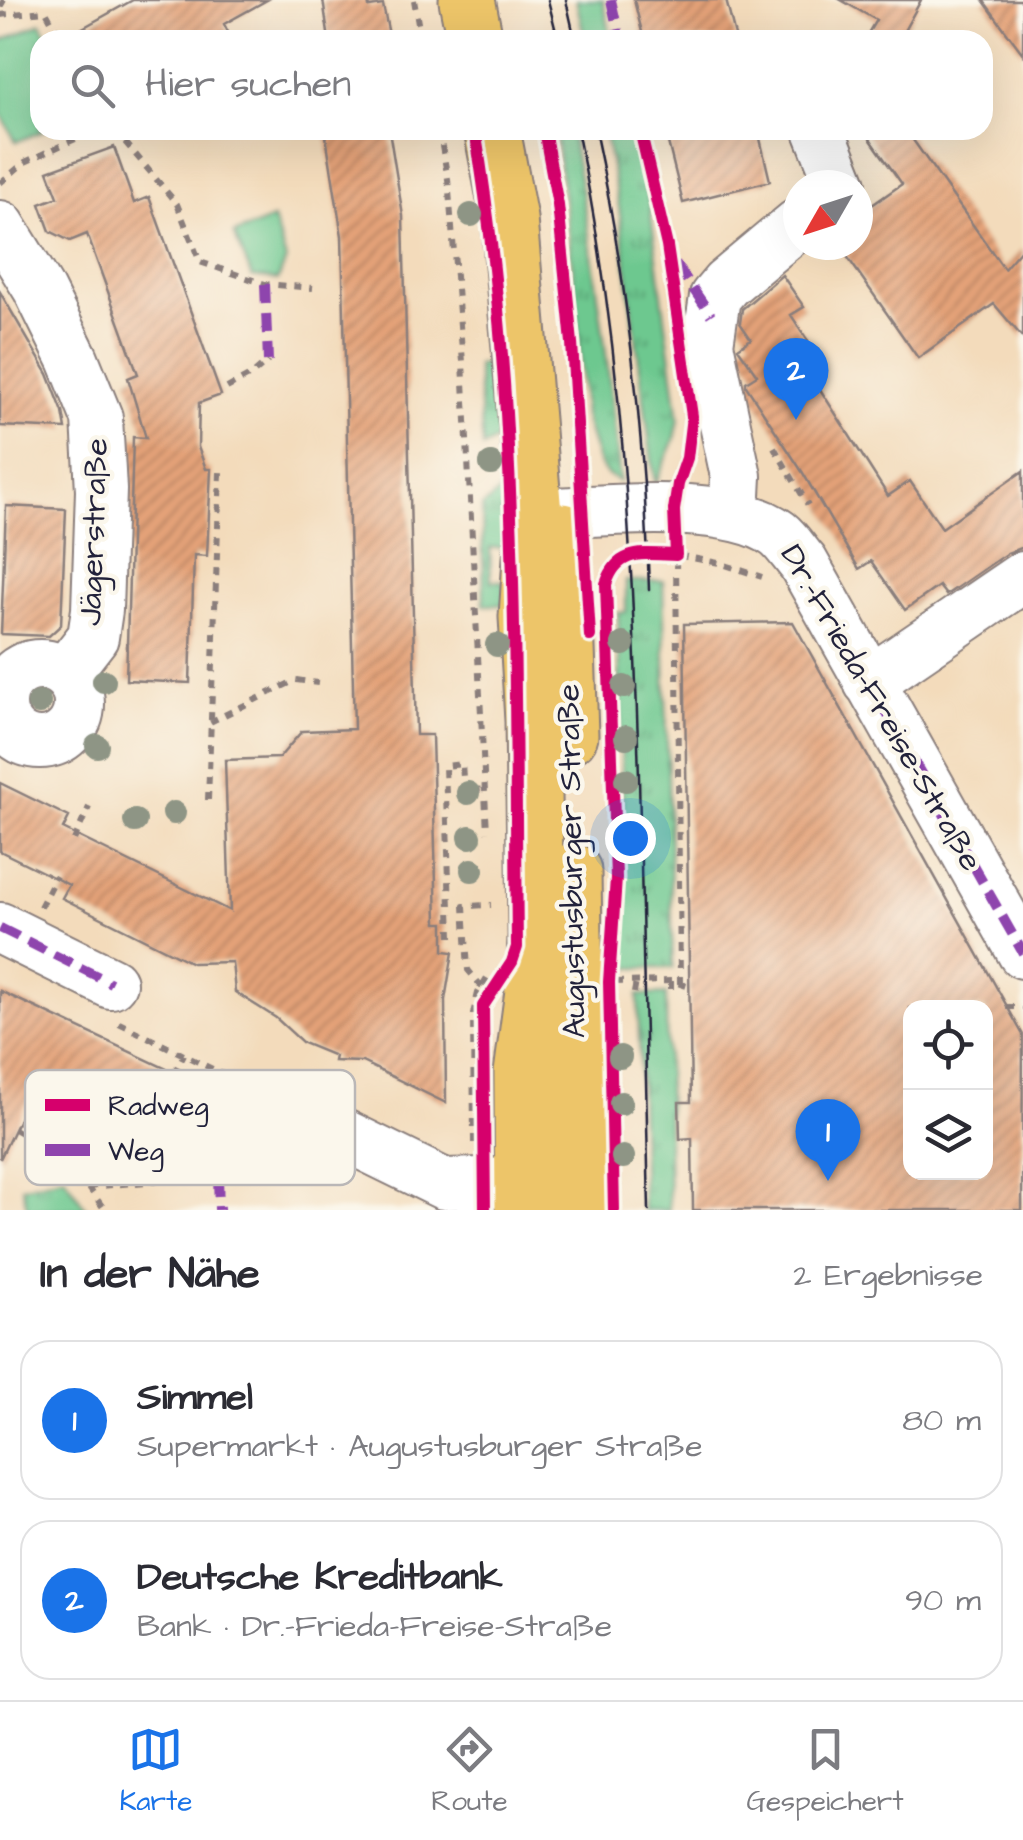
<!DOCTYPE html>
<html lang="de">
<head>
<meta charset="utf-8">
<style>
  :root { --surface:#fff; --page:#f7f7f7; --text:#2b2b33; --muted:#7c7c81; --line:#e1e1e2; --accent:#1a73e8 }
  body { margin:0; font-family:"Architects Daughter",sans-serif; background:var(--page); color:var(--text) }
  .controls { position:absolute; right:30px; bottom:30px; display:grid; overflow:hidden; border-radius:20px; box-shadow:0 10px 40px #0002 }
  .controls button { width:90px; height:90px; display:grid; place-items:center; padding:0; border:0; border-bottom:2px solid var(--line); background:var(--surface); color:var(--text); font:50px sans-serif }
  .compass { position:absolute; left:783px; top:170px; width:90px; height:90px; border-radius:50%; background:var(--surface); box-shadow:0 10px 40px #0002; rotate:231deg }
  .you { position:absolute; left:630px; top:838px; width:35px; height:35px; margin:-25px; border:8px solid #fff; border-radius:50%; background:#1a73e8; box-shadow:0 0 0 15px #1a73e833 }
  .badge { display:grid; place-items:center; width:65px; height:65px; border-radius:50%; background:var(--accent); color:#fff; font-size:32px; font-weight:700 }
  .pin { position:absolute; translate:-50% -82px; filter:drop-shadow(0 2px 5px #0008) }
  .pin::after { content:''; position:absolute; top:52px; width:35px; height:30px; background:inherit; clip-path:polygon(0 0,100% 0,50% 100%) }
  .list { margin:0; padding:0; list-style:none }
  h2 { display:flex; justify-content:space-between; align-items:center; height:130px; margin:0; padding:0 40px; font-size:42px }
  h2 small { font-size:32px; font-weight:400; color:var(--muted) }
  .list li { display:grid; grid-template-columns:65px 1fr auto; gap:30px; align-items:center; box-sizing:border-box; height:160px; margin:0 20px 20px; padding:0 20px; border:2px solid var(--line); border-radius:30px }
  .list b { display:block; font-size:38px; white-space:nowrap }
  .list p { margin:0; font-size:32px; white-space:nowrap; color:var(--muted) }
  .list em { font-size:32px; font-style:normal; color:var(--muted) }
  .icon { flex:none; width:55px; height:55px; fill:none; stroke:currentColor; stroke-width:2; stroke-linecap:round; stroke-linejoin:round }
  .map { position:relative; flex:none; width:1023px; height:1210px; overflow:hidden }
  .search { position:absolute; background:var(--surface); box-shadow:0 10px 40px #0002; left:30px; right:30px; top:30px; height:110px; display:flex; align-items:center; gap:25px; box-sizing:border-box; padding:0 35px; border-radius:30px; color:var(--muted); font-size:38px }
  .sheet { height:490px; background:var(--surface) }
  nav { display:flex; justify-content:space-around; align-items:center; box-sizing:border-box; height:140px; border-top:2px solid var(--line); background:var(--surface); font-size:28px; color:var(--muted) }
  nav a { display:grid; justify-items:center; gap:5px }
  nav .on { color:var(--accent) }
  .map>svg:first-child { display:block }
  .grass { fill:url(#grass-tufts); stroke:#487565; stroke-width:2.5 }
  .park { fill:#6dc88f; stroke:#487565; stroke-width:2.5 }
  .building { fill:url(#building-hatch); fill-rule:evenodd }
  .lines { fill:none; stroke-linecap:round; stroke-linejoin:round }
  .minor-casing { stroke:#8a7e7b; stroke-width:54 }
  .major-casing { stroke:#8a7e7b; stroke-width:59 }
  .path { stroke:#8a7e7b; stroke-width:6; stroke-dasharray:8 8; stroke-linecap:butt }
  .minor { stroke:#fff; stroke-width:50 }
  .major { stroke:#edc569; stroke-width:55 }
  .tram { stroke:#22223b; stroke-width:2.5 }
  .quiet { stroke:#8e44ad; stroke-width:10; stroke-dasharray:20 10; stroke-linecap:butt }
  .cycleway-casing { stroke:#fbf7ec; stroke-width:19 }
  .cycleway { stroke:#d6006c; stroke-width:12 }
  .tree { fill:#8e9585 }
  .labels { text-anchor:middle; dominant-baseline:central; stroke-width:9; stroke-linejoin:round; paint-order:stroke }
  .street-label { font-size:32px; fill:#22223b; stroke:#fbf7ec }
  .key { fill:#fbf7ec; stroke:#bab7b7; stroke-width:2.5 }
  .key-label { font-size:28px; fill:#22223b }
</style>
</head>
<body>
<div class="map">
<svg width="1023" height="1210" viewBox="0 0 1023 1210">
  <defs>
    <pattern id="grass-tufts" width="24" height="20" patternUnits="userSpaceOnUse" patternTransform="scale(2.5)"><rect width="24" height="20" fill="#6dc88f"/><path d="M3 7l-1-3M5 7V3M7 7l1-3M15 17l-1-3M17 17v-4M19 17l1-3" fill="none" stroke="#59a276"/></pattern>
    <pattern id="building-hatch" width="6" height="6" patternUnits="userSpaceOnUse" patternTransform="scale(2.5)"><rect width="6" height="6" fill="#e4a278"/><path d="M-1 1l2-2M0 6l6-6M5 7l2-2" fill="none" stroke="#b88464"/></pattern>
  </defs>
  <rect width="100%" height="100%" fill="#fbf7ec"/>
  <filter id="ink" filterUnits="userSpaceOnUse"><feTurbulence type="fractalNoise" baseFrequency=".01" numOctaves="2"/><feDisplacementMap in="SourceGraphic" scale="20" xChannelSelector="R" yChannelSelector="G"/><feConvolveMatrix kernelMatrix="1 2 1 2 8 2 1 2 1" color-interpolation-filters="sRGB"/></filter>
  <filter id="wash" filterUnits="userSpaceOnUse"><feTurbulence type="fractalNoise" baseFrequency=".0048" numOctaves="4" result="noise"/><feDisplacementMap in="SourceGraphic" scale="40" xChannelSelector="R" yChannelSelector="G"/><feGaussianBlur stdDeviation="2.25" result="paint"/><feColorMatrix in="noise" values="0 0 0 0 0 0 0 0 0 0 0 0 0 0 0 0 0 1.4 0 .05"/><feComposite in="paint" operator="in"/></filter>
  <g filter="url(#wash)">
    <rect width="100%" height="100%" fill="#f3dbbb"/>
    <path class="grass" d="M 576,0 L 603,0 L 612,40 L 585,40 Z
      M 555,130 L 570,130 C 593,246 609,364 620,482 L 607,475 L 598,462 L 584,417 L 576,296 Z
      M 604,130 L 633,130 L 650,207 L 679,419 L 675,439 L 655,485 L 619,208 Z
      M 496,347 L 502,437 L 483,448 L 477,365 L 484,364 Z
      M 503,489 L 504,547 L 490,548 L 491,581 L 504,581 L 504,605 L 484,605 L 482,507 Z
      M 626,581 L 663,581 L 673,968 L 621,968 L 624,866 L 618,613 L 626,612 Z
      M 666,994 L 669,1210 L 643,1210 L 638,995 Z
      M 64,1176 L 87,1210 L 28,1210 L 22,1187 Z"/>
    <path class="park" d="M 41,23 L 50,40 L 40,40 L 40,130 L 45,130 L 16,142 L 0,112 L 0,42 Z
      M 273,219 L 286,260 L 278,280 L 252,277 L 234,234 Z"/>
    <g id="blocks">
      <path class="building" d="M 133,0 L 267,0 L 224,24 L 232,40 L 61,40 Z
        M 323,0 L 368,0 L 369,7 L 383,5 L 390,40 L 329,40 Z
        M 634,0 L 726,0 L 736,40 L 644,40 Z
        M 841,0 L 921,0 L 899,40 L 864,40 L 876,20 Z
        M 983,0 L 1023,0 L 1023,54 Z
        M 325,130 L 389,130 L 403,216 L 416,735 L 432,735 L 437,923 L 444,923 L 444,951 L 453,952 L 445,1000 L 446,1103 L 362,1062 L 334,1061 L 335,1056 L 303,1043 L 276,1018 L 235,992 L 232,962 L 192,963 L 62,898 L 69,885 L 0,851 L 0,783 L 69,817 L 63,829 L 230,911 L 225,760 L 279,758 L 302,731 L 354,729 L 342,236 Z
        M 665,130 L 758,130 L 770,181 L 683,203 Z
        M 864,130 L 906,130 L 1004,269 L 1023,247 L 1023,338 L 994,304 L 918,358 L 839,245 L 858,245 L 858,215 L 902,184 Z
        M 114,147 L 134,203 L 149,197 L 221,395 L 199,403 L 198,447 L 206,469 L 211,469 L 207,556 L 194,555 L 190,683 L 126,680 L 133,437 L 146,438 L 128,378 L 138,374 L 87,234 L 70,241 L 50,231 L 40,204 L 58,197 L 48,171 Z
        M 782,275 L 804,307 L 791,315 L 808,341 L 795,350 L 888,496 L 910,481 L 942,528 L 1023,471 L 1023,547 L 1007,553 L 946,595 L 939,586 L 905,610 L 871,561 L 859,569 L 803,473 L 746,386 L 746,382 L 757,375 L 738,348 L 751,339 L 740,323 L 742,309 Z
        M 0,292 L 48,374 L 63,412 L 66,429 L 0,426 Z
        M 6,506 L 66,509 L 61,625 L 49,636 L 1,634 Z
        M 793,622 L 1023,1035 L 1022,1210 L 693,1210 L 692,1138 L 680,1139 L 679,1102 L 691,1102 L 684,624 ZM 910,1008 L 986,1008 L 986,1172 L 910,1172 Z
        M 0,991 L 167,1069 L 138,1131 L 36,1083 L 0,1159 Z"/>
    </g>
  </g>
  <g filter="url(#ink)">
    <use href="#blocks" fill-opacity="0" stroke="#8a7e7b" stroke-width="2.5"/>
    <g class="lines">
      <g class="minor-casing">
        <path id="minor" d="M 819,130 L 841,185
          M 0,226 L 38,288 L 73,359 L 97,418 L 101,490 L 97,610 L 93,637 L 65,673
          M 534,514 C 596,512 728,496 778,534 C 787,541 795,554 803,563 L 1023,953
          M 734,515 L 736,476 L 708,344 L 715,297 L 726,284 L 798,224
          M1 704a39 39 0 1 1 78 0a39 39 0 1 1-78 0Z
          M 869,682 L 1023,577
          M 0,928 L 111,983
          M 301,1114 L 444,1184 L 521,1182"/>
      </g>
      <g class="major-casing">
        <path id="major" d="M 467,0 L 475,40
          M 492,130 L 509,219 L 534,514 L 527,617 L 533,721 L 536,935 L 534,984 L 522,1074 L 523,1210
          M 563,531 L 570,735
          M 573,871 L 578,1210"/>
      </g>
      <path class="path" d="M 414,0 L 421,40
        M 0,7 L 4,0
        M 0,15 L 46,11 L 62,40
        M 115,130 L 177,204 L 200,262 L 265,284 L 313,288
        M 439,130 L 448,179 L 463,362 L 487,832
        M 0,183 L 25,162 L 95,130
        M 227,388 L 254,373 L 268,361
        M 774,447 L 808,505
        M 210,722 L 296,680 L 318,683
        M 208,800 L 220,472
        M 74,840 L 89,807
        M 40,907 L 56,876
        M 451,937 L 445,766 L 462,764 L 464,791 L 486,789
        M 671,981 L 671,996
        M 615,982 L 671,981 L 690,987
        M 680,984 L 676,555 L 719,563 L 762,577
        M 482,987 L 468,970 L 464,906 L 491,905
        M 634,993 L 636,982
        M 1006,1007 L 1023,1007
        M 119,1023 L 269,1097
        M 14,1129 L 69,1161 L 105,1210
        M 474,1143 L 473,1014 L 478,993 L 489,974
        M 89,1186 L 121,1128 L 141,1137 L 184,1054
        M 88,1187 L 218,1176 L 259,1092"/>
      <use href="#minor" class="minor"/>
      <use href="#major" class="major"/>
      <path class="tram" d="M 548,0 L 558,40
        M 566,0 L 575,40
        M 577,130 C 623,345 633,559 639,778 C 643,922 647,1066 649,1210
        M 595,130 C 627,277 645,440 649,590"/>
      <path class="quiet" d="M 611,0 L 620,40
        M 676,264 L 711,315
        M 265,284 L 268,361
        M 869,682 L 1023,953
        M 0,928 L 111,983
        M 218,1176 L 219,1210"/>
      <g class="cycleway-casing">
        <path id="cycleway" d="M 475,130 C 520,396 514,677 517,947 L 512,962 L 483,1006 L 485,1210
          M 544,130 L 558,205 L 572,343 L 590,636
          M 614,1210 L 609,982 L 616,878 L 606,584 C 618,548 642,554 676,555 L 674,510 L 678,484 L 687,458 L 692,416 L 667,246 L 640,130"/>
      </g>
      <use href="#cycleway" class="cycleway"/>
    </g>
    <g class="tree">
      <circle cx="471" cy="215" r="12"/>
      <circle cx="491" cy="464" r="12"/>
      <circle cx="623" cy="644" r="12"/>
      <circle cx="497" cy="645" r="12"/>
      <circle cx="104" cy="681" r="12"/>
      <circle cx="624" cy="687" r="12"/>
      <circle cx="39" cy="703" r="12"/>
      <circle cx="626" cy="737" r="12"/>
      <circle cx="97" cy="746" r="12"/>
      <circle cx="626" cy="780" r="12"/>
      <circle cx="468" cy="793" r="12"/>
      <circle cx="174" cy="813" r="12"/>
      <circle cx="135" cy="821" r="12"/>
      <circle cx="470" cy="837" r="12"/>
      <circle cx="472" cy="870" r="12"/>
      <circle cx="620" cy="1057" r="12"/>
      <circle cx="621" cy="1103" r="12"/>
      <circle cx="623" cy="1157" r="12"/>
    </g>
  </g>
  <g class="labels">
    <g class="street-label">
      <text transform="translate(94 532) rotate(-88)">Jägerstraße</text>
      <text transform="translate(881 708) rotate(60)">Dr.-Frieda-Freise-Straße</text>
      <text transform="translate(572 861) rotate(-91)">Augustusburger Straße</text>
    </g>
  </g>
  <rect x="25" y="1070" width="330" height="115" rx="15" class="key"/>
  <rect x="45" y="1099" width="45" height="12" fill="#d6006c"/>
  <rect x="45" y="1144" width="45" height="12" fill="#8e44ad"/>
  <g class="key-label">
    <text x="108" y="1115">Radweg</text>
    <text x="108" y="1160">Weg</text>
  </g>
</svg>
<div class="controls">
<button><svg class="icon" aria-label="locate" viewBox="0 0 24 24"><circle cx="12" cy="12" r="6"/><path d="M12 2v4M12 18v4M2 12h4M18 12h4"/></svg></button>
<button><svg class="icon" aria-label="layers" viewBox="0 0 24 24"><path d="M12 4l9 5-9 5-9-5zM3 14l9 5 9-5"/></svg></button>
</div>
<svg class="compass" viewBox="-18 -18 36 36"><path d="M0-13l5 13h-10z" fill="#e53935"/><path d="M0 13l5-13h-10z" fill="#7c7c81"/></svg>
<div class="you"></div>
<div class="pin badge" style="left:828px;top:1181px">1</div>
<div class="pin badge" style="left:796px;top:420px">2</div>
<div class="search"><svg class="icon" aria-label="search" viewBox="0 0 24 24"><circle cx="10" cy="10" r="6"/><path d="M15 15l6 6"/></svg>Hier suchen</div>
</div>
<section class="sheet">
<h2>In der Nähe<small>2 Ergebnisse</small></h2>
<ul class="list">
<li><span class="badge">1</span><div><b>Simmel</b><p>Supermarkt · Augustusburger Straße</p></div><em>80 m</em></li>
<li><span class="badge">2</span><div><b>Deutsche Kreditbank</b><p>Bank · Dr.-Frieda-Freise-Straße</p></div><em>90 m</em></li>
</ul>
</section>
<nav>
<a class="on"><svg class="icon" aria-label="map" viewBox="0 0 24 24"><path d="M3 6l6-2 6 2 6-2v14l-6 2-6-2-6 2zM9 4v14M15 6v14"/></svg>Karte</a>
<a><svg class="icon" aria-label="directions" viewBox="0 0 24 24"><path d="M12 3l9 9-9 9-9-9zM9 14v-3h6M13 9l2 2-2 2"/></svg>Route</a>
<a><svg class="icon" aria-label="saved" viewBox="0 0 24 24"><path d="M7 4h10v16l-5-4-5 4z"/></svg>Gespeichert</a>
</nav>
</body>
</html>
